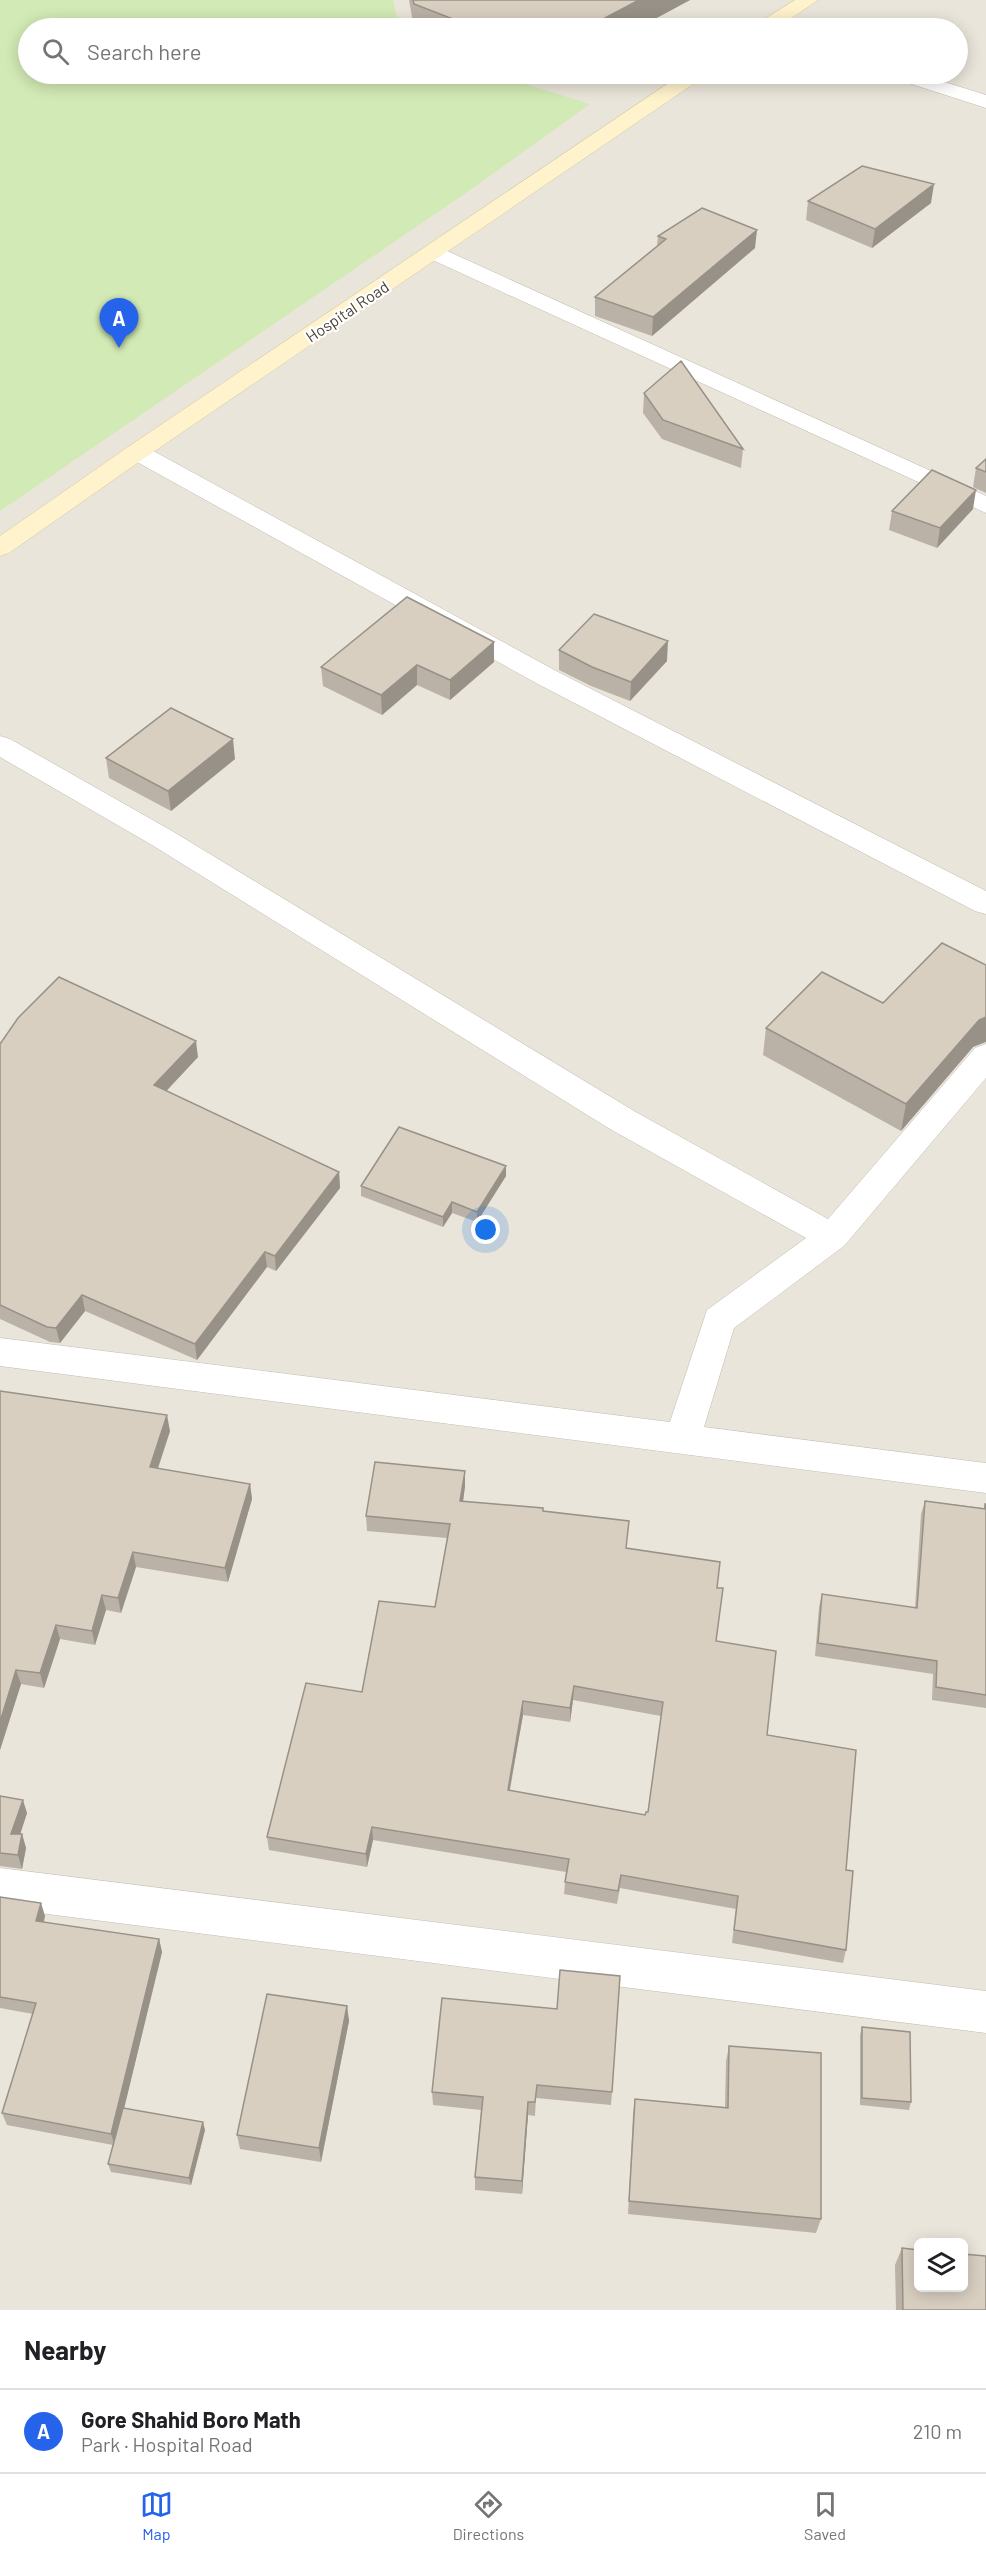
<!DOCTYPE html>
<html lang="en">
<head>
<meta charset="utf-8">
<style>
  :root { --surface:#fff; --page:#f2f2f2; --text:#202124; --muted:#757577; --line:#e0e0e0; --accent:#2563eb }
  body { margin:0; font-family:Barlow,sans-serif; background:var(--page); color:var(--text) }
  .controls { position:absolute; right:18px; bottom:18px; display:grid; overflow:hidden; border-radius:9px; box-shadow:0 3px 15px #0003 }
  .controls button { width:54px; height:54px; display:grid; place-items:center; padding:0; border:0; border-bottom:2px solid var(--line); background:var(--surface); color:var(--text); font:30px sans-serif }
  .you { position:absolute; left:486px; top:1230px; width:21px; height:21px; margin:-15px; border:4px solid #fff; border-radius:50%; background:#1a73e8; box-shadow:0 0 0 9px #1a73e833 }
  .badge { display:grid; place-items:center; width:39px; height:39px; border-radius:50%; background:var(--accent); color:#fff; font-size:20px; font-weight:700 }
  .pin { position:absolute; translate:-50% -50px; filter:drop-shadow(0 2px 3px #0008) }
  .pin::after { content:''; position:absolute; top:32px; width:21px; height:18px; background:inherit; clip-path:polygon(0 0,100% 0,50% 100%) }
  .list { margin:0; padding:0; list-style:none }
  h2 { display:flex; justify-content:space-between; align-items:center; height:78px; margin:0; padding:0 24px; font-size:26px }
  h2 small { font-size:20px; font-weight:400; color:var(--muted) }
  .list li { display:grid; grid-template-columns:39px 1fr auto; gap:18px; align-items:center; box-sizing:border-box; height:84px; padding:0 24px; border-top:2px solid var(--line) }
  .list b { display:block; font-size:22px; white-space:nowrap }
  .list p { margin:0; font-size:20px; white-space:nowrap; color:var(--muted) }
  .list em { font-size:20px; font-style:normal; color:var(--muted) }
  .icon { flex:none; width:33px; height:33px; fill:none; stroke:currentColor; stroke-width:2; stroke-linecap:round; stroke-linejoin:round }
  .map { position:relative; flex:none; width:986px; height:2310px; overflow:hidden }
  .search { position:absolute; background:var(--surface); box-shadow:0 3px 15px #0003; left:18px; right:18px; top:18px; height:66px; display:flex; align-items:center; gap:15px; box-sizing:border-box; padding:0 21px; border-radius:33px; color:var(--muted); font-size:22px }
  .sheet { height:162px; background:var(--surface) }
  nav { display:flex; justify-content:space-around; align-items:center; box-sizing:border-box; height:84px; border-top:2px solid var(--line); background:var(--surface); font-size:16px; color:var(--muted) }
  nav a { display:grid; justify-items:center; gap:3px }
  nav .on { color:var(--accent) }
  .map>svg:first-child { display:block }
  .residential { fill:#eae5da; fill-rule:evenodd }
  .green { fill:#d2eab5 }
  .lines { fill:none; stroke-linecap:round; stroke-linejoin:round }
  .street-casing { stroke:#c2bbae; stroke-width:1 }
  .secondary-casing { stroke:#d6c79b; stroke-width:1 }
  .street { fill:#fff; fill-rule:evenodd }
  .secondary { fill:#fff3cd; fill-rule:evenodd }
  .wall { fill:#bab2a6; fill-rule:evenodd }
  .shaded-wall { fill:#979187 }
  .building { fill:#d8cfc1; stroke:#979187; stroke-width:1.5; fill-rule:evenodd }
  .labels { text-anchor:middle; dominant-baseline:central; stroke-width:4.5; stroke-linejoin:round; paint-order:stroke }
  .far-street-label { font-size:16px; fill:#4b4439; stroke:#fff }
</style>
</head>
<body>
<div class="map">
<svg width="986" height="2310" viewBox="0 0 986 2310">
  <rect width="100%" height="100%" fill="#f6f3ec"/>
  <path class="residential" d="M 0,0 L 986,0 L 986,2310 L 0,2310 ZM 28,28 L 958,28 L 958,74 L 28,74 ZM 918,2242 L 964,2242 L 964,2288 L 918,2288 Z"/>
  <path class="green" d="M 0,0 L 393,0 L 399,28 L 28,28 L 28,74 L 494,74 L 590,104 L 476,186 L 0,511 Z"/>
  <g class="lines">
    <g class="street-casing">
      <path id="street" d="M 766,22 L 773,24 L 776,28 L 755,28 L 758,24 Z
        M 890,74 L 919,74 L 986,95 L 986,108 L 893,78 Z
        M 434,245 L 986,496 L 986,513 L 426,257 L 423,252 L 426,247 Z
        M 137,445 L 146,447 L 558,672 L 986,891 L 986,914 L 975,911 L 538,684 L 128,457 L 125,452 L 128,447 Z
        M 0,736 L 10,739 L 172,831 L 634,1111 L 828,1219 L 975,1048 L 986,1044 L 986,1078 L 844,1246 L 734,1328 L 704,1427 L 986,1463 L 986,1493 L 0,1366 L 0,1338 L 670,1422 L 707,1310 L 806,1238 L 610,1129 L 152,845 L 0,757 Z
        M 0,1868 L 986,1991 L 986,2033 L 0,1908 Z"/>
    </g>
    <g class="secondary-casing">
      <path id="secondary" d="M 795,0 L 818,0 L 777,28 L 754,28 L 757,24 Z
        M 682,74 L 705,74 L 702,78 L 146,457 L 9,553 L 0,556 L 0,536 L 128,447 Z"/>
    </g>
    <use href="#street" class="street"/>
    <use href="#secondary" class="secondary"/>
  </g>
  <path class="wall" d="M 409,0 L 690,0 L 638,28 L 414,28 Z
    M 515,74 L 556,74 L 539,83 Z
    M 808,201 L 931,203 L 872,248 L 806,220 Z
    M 658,236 L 755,248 L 652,336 L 595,316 L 595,297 L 657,246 Z
    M 644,393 L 743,449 L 741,468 L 662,439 L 643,413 Z
    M 986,459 L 986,493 L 973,487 L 976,468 Z
    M 973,509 L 937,548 L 889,530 L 892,511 Z
    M 559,650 L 667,661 L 630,701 L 591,686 L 559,670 Z
    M 494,662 L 450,700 L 417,685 L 382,715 L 323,686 L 321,667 Z
    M 106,758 L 235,759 L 171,811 L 109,778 Z
    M 883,1003 L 973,1047 L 901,1131 L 763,1055 L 766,1028 Z
    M 0,1044 L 198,1057 L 166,1091 L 339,1172 L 340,1188 L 276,1271 L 267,1267 L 197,1360 L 85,1311 L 60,1343 L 50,1342 L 0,1319 Z
    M 506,1176 L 477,1222 L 452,1213 L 443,1227 L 361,1196 L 361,1186 Z
    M 0,1391 L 170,1431 L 158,1469 L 250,1484 L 252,1499 L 228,1582 L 136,1567 L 121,1613 L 106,1610 L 95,1645 L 60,1639 L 44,1688 L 21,1684 L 0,1750 Z
    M 465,1486 L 463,1502 L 543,1511 L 717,1588 L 716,1641 L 767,1735 L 846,1870 L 846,1950 L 843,1963 L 732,1943 L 736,1909 L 620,1888 L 617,1904 L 564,1894 L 566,1872 L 373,1840 L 367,1867 L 269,1850 L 267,1837 L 362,1692 L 435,1607 L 447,1538 L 367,1531 L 366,1516 ZM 573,1700 L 661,1716 L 648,1812 L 645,1815 L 510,1790 L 523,1715 L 570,1722 Z
    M 925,1501 L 984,1508 L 985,1504 L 986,1504 L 986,1708 L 932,1700 L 933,1674 L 815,1656 L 819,1607 L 822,1594 L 915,1608 L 921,1514 Z
    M 0,1796 L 27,1813 L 20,1834 L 22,1834 L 26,1848 L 22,1869 L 0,1866 Z
    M 0,1897 L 45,1916 L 44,1922 L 159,1939 L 162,1952 L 124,2108 L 205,2130 L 191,2185 L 111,2172 L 108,2164 L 113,2145 L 7,2125 L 2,2113 L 33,2014 L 0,2008 Z
    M 442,1998 L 612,2092 L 611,2105 L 536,2098 L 535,2116 L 528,2115 L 522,2194 L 475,2190 L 475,2177 L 481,2110 L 433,2105 L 432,2092 Z
    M 347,2006 L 349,2021 L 321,2162 L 240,2149 L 237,2135 Z
    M 862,2027 L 911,2102 L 909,2110 L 860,2105 L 860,2035 Z
    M 729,2046 L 821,2219 L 816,2233 L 628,2214 L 633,2114 L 635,2099 L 725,2107 L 726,2061 Z
    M 902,2248 L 986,2310 L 896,2310 L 895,2265 Z"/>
  <path class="shaded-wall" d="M 639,0 L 690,0 L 638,28 L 586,28 Z
    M 539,74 L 556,74 L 539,83 Z
    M 934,184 L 931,203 L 872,248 L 875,229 Z
    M 757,230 L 755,248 L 652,336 L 653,317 Z
    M 976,490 L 973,509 L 937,548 L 940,528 Z
    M 668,641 L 667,661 L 630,701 L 631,682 Z
    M 494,642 L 494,662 L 450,700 L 450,680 Z
    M 417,665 L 417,685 L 382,715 L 381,695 Z
    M 233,739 L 235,759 L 171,811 L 168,791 Z
    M 986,1017 L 986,1042 L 973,1047 L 901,1131 L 906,1104 L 979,1020 Z
    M 196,1041 L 198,1057 L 157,1101 L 154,1085 Z
    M 506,1166 L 506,1176 L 477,1222 L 477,1212 Z
    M 339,1172 L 340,1188 L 276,1271 L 275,1256 Z
    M 452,1202 L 452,1213 L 443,1227 L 443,1217 Z
    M 265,1252 L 267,1267 L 197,1360 L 195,1344 Z
    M 82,1295 L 85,1311 L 60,1343 L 56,1328 Z
    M 167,1415 L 170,1431 L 153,1482 L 150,1467 Z
    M 465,1471 L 465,1486 L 461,1516 L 460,1501 Z
    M 250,1484 L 252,1499 L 228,1582 L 225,1568 Z
    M 133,1552 L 136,1567 L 121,1613 L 118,1598 Z
    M 102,1595 L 106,1610 L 95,1645 L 92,1631 Z
    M 56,1625 L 60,1639 L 44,1688 L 40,1673 Z
    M 16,1670 L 21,1684 L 0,1750 L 0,1722 Z
    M 574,1686 L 573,1700 L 570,1722 L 570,1708 Z
    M 523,1701 L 523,1715 L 507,1803 L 508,1790 Z
    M 23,1800 L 27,1813 L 16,1847 L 11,1834 Z
    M 372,1827 L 373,1840 L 367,1867 L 366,1854 Z
    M 22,1834 L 26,1848 L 22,1869 L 18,1855 Z
    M 41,1903 L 45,1916 L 40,1934 L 36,1921 Z
    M 159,1939 L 162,1952 L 115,2146 L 111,2134 Z
    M 347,2006 L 349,2021 L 321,2162 L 319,2148 Z
    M 528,2102 L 528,2115 L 522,2194 L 522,2181 Z
    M 203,2122 L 205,2130 L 191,2185 L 189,2178 Z"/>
  <path class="building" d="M 413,0 L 639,0 L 586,28 L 476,28 L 414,4 Z
    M 862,166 L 934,184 L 875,229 L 808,201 Z
    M 702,208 L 757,230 L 653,317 L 595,297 L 666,239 L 658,236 Z
    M 681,361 L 743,449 L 663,420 L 644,393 Z
    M 986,459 L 986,472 L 976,468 Z
    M 932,470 L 976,490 L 940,528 L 892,511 Z
    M 407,597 L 494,642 L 450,680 L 417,665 L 381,695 L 321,667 Z
    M 594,614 L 668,641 L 631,682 L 592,667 L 559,650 Z
    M 171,708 L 233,739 L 168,791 L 106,758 Z
    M 942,943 L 986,965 L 986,1017 L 979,1020 L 906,1104 L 766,1028 L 822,972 L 883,1003 Z
    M 59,977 L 196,1041 L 154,1085 L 339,1172 L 275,1256 L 265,1252 L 195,1344 L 82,1295 L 56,1328 L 47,1327 L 0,1305 L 0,1044 L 18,1018 Z
    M 399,1127 L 506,1166 L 477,1212 L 452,1202 L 443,1217 L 361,1186 Z
    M 0,1391 L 167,1415 L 150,1467 L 250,1484 L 225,1568 L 133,1552 L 118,1598 L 102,1595 L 92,1631 L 56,1625 L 40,1673 L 16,1670 L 0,1722 Z
    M 375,1462 L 465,1471 L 460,1501 L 543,1508 L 543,1511 L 629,1521 L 626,1548 L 720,1562 L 717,1588 L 723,1588 L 716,1641 L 776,1651 L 767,1735 L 856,1750 L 846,1870 L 853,1871 L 846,1950 L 734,1930 L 738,1896 L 621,1875 L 618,1891 L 565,1882 L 569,1859 L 372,1827 L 366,1854 L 267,1837 L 306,1683 L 362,1692 L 379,1601 L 435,1607 L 450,1524 L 366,1516 ZM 574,1686 L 663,1702 L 648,1812 L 646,1812 L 645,1815 L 508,1790 L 523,1701 L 570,1708 Z
    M 925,1501 L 985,1509 L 985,1504 L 986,1504 L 986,1695 L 936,1687 L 937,1661 L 818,1643 L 822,1594 L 917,1608 Z
    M 0,1796 L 23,1800 L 11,1834 L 22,1834 L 18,1855 L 0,1853 Z
    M 0,1897 L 41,1903 L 36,1921 L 159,1939 L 111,2134 L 2,2113 L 36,2003 L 0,1997 Z
    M 560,1970 L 620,1976 L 612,2092 L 537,2085 L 535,2102 L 528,2102 L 522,2181 L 475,2177 L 483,2097 L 432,2092 L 442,1998 L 557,2009 Z
    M 267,1994 L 347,2006 L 319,2148 L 237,2135 Z
    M 862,2027 L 910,2032 L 911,2102 L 862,2098 Z
    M 729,2046 L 821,2053 L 821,2219 L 629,2201 L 635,2099 L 728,2108 Z
    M 123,2108 L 203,2122 L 189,2178 L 108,2164 Z
    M 902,2248 L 918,2250 L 918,2288 L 963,2288 L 963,2254 L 986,2256 L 986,2310 L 903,2310 Z"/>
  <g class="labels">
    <g class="far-street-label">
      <text transform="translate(347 311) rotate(-34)">Hospital Road</text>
    </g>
  </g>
</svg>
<div class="controls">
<button><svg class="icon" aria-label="layers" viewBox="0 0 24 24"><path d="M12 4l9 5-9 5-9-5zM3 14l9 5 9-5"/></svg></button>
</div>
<div class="you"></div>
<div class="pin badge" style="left:119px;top:348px">A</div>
<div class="search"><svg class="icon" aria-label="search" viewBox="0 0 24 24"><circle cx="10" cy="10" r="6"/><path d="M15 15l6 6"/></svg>Search here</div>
</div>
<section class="sheet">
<h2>Nearby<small></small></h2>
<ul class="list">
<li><span class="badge">A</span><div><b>Gore Shahid Boro Math</b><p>Park · Hospital Road</p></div><em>210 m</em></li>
</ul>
</section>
<nav>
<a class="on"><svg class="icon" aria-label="map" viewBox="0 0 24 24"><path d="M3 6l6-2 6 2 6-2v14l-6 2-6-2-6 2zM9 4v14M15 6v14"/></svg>Map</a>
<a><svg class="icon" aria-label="directions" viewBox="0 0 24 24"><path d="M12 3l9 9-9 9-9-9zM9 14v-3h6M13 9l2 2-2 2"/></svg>Directions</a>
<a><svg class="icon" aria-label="saved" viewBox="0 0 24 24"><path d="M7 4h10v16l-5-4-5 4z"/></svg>Saved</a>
</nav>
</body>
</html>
